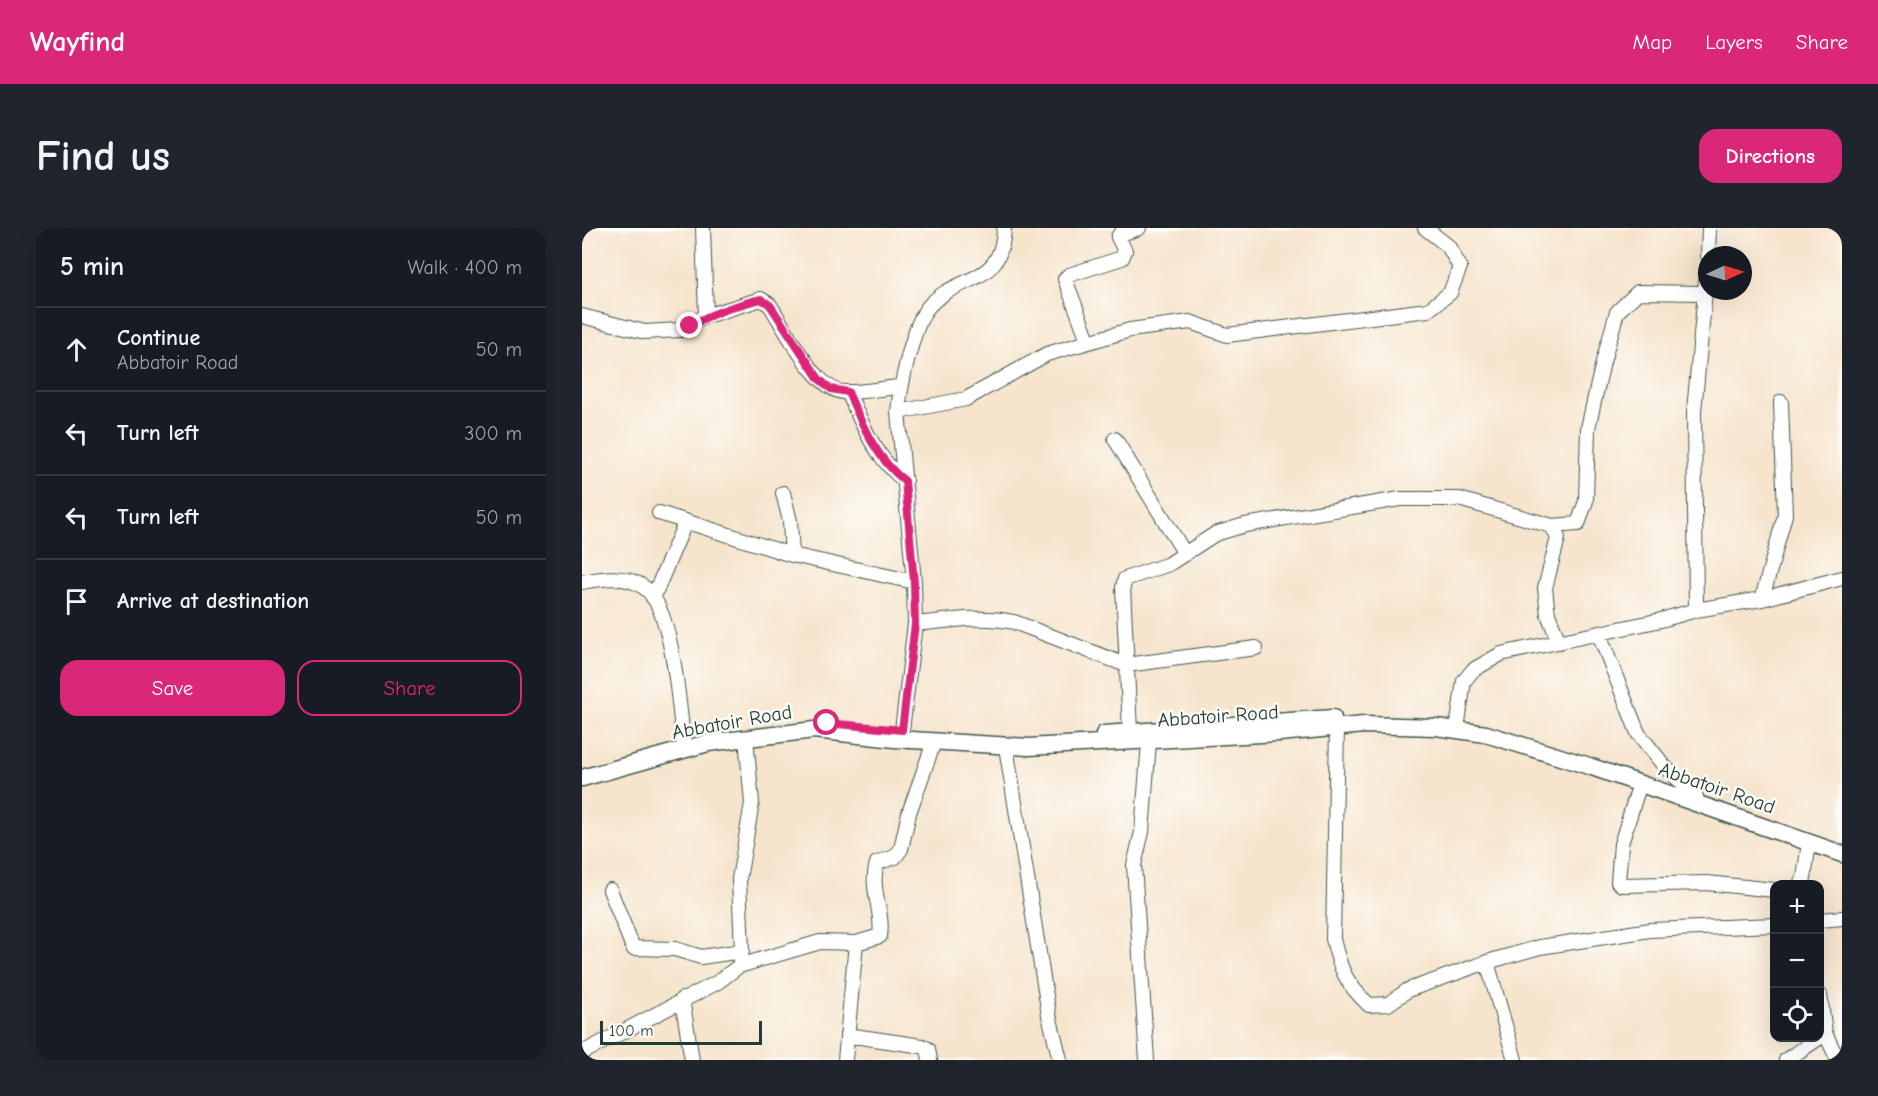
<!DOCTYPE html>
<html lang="en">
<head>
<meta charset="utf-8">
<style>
  :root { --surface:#171b24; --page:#20242c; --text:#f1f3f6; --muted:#9ea1a6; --line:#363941; --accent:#db2777 }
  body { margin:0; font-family:"Comic Neue",sans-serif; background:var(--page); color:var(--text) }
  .controls { position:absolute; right:18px; bottom:18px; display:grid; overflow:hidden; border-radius:12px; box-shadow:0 6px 24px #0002 }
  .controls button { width:54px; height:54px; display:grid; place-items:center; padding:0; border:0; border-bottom:2px solid var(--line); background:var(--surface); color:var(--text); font:30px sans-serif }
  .compass { position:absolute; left:1116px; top:18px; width:54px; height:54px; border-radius:50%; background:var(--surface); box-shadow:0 6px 24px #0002; rotate:86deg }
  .scale { position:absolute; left:18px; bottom:15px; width:162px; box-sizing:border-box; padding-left:6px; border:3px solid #1f3d34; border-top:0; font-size:16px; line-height:21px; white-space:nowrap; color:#1f3d34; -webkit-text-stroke:4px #fdfcf7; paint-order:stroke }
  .stop { position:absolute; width:18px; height:18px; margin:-14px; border:4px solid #db2777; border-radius:50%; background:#fff }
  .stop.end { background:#db2777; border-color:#fff; box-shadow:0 2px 6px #0008 }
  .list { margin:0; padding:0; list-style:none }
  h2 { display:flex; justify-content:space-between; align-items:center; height:78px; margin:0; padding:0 24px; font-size:26px }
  h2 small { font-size:20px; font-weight:400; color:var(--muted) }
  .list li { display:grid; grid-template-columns:39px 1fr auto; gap:18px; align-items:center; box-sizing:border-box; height:84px; padding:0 24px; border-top:2px solid var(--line) }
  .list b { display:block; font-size:22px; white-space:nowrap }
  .list p { margin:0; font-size:20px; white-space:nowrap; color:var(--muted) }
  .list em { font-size:20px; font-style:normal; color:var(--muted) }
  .actions { display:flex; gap:12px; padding:18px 24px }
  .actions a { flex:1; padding:14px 0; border:2px solid var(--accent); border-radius:18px; text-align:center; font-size:21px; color:var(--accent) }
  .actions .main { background:var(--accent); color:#fff }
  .icon { flex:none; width:33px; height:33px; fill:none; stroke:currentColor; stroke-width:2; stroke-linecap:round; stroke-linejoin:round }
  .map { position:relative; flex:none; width:1260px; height:832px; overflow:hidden; border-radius:18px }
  header { display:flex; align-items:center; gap:36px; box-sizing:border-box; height:84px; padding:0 30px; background:var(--accent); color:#fff }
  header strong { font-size:28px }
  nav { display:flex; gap:33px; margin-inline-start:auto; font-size:21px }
  .intro { display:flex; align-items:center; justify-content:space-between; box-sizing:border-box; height:144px; padding:0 36px }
  h1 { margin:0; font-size:42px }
  .button { padding:15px 27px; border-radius:18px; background:var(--accent); color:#fff; font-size:21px; font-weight:700 }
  main { display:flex; gap:36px; padding:0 36px }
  aside { flex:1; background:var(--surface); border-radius:18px; box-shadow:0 6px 24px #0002 }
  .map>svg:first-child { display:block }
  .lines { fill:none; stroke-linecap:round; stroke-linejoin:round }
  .minor-casing { stroke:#3f564b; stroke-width:16 }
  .tertiary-casing { stroke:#3f564b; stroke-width:19 }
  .minor { stroke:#fff; stroke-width:14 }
  .tertiary { stroke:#fff; stroke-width:16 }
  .route { stroke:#db2777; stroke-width:8 }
  .labels { text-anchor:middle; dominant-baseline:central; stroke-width:5; stroke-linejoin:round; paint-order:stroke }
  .street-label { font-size:20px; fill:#1f3d34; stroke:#fdfcf7 }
</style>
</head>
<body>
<header>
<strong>Wayfind</strong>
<nav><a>Map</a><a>Layers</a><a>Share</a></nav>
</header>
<div class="intro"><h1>Find us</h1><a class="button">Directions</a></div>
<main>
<aside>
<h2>5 min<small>Walk · 400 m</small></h2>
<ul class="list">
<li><svg class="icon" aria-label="ahead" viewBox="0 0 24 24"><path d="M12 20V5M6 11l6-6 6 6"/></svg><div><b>Continue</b><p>Abbatoir Road</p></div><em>50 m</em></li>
<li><svg class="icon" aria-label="left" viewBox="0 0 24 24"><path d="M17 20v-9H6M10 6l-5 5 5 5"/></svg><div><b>Turn left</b></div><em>300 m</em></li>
<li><svg class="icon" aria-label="left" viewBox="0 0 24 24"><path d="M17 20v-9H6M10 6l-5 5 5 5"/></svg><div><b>Turn left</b></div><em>50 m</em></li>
<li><svg class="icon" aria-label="arrive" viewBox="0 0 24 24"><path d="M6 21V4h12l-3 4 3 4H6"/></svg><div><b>Arrive at destination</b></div></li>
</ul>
<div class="actions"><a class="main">Save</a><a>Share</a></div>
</aside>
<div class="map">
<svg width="1260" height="832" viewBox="0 0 1260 832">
  <rect width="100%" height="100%" fill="#fdfcf7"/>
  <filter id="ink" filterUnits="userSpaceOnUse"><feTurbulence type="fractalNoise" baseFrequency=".0167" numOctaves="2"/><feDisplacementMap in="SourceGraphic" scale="12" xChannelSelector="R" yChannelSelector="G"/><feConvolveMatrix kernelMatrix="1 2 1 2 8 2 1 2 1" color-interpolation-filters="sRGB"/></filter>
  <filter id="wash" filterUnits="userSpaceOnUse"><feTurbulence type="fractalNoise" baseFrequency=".008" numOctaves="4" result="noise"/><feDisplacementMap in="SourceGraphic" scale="24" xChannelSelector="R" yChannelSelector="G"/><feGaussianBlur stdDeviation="1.35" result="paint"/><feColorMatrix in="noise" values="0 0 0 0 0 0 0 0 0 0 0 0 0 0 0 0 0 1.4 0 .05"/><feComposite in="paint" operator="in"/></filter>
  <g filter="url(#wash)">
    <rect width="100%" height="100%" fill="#f6e4cc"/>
  </g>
  <g filter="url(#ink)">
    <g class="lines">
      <g class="minor-casing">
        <path id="minor" d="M 121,0 L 124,88
          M 1126,27 L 1127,0
          M 0,88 L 63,104 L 98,102 L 124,88 L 179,71 L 188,77 C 202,99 234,163 262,164 C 280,165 300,160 318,159
          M 506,112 L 483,51 L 487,47 L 540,30 L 543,23 L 536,9 L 538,6 L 557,0
          M 266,164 C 280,196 294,231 323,253
          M 316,184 L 384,171 L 465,126 L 548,102 L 608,94 L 645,107 L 846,82 L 868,65 L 878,39 L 866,18 L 843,0
          M 533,211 L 603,326
          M 201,265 L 208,293 L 210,327
          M 77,285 L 210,327 L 332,354
          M 970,298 L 976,310 L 963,360 L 966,386 L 977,414
          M 0,354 C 21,350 44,346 63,360 C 91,381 97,477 101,512
          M 71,370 L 103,295
          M 1180,371 L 1203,287 L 1199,174
          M 1114,382 L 1112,183 L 1125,42
          M 333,396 C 366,393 398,387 432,394 L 544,437 L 674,420
          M 1017,406 L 1056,505 L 1083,539 L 1114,568
          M 876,494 L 882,453 L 891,442 L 919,426 L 1079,392 L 1114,382 L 1180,371 L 1260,350
          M 755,500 L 751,711 C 758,741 764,756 787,777 L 806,776 L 826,762 L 905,734 L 958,719 L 1068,702 L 1192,697
          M 320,502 L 333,396 L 332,354 L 316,184 C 318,160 331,95 347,78 C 377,45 420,59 422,0
          M 548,503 L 541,359 L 543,351 L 587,336 L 633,306 L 663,297 L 818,271 L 877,271 L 970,298 L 996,296 L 1004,273 L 1006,200 L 1021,134 L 1035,84 L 1056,64 L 1123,65
          M 424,519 L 467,787 L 478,832
          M 1058,555 L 1039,616 L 1036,654 L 1040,657 L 1125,655 L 1192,662
          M 1218,656 L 1222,650 L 1227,614
          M 28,662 L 51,720 L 93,721 L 119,729 L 160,723
          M 1238,692 L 1260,690
          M 905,734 L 933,832
          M 157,738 L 160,723 L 157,651 L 170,575 L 164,510
          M 1238,767 L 1243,805 L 1238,809
          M 100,771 L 110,832
          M 1243,805 L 1256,832
          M 265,807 L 340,818 L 346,821 L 348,832
          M 0,825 L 136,754 L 157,738 L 238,714 L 274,715 L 298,708 C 302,683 287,661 295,635 L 313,629 L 319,621 L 327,585 L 352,514
          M 263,832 L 274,715
          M 565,832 L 552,637 L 560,604 L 567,514
          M 1204,832 L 1237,810"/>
      </g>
      <g class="tertiary-casing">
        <path id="tertiary" d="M 522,506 L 751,490
          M 0,550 L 126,515 L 232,502 L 313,511 L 446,519 L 697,505 L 782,497 L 854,499 L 904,506 L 1007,538 L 1260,626"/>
      </g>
      <use href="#minor" class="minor"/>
      <use href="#tertiary" class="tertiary"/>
    </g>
  </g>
  <g class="lines" filter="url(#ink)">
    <path class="route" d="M 108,98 C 130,85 154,77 179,71 L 188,77 L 237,151 L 249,161 L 266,164 C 280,196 294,231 323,253 L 332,354 L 333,396 L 320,502 L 245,495"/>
  </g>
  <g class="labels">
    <g class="street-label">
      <text transform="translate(636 488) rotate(-4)">Abbatoir Road</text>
      <text transform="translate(150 494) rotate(-10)">Abbatoir Road</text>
      <text transform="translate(1135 560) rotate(19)">Abbatoir Road</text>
    </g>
  </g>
</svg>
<div class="controls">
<button>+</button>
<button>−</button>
<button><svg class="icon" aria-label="locate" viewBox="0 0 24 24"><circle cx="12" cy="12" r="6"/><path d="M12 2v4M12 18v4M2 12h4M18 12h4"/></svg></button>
</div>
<svg class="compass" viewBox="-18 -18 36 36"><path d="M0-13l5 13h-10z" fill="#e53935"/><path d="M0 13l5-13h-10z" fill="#9ea1a6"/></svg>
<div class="scale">100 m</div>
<div class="stop" style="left:245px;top:495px"></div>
<div class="stop end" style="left:108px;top:98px"></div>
</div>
</main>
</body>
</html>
